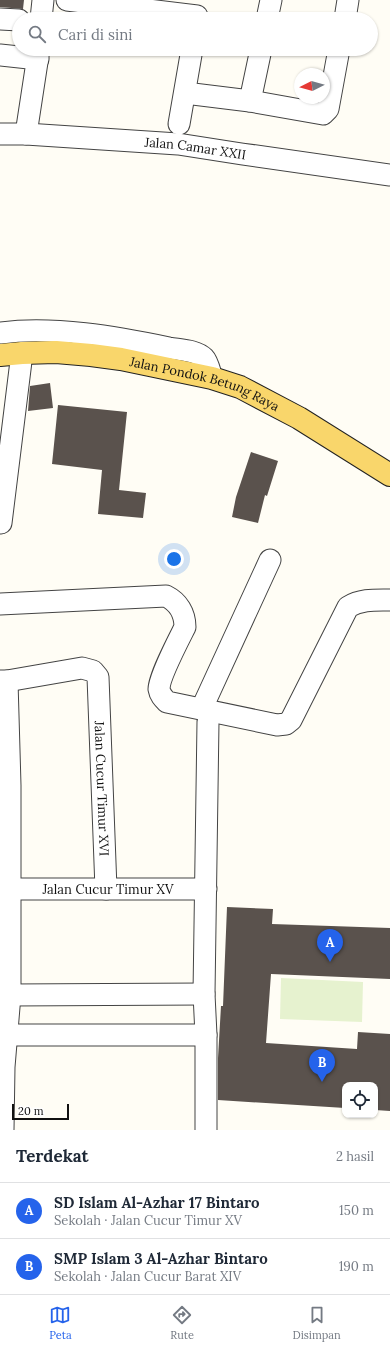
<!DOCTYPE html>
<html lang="id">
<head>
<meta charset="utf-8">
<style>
  :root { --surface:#fff; --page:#f2f2f3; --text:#1f2937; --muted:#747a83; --line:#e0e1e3; --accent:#2563eb }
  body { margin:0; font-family:Lora,serif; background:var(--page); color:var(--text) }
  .controls { position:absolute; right:12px; bottom:12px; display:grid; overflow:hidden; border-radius:8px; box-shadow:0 1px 3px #0004 }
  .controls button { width:36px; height:36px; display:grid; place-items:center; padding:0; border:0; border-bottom:1px solid var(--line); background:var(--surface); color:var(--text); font:20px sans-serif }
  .compass { position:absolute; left:294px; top:68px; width:36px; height:36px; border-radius:50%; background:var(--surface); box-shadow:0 1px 3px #0004; rotate:264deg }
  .scale { position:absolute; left:12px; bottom:10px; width:57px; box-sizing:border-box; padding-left:4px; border:2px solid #111; border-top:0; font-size:11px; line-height:14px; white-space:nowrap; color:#111; -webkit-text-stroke:3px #fff; paint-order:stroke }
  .you { position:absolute; left:174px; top:559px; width:14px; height:14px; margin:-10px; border:3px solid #fff; border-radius:50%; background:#1a73e8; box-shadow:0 0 0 6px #1a73e833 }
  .badge { display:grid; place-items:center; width:26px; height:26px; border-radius:50%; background:var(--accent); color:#fff; font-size:13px; font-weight:700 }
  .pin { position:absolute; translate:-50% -33px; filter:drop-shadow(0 1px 2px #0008) }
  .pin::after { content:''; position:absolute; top:21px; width:14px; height:12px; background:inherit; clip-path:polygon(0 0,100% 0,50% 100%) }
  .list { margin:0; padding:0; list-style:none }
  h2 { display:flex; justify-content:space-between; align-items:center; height:52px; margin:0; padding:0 16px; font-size:17px }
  h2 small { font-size:13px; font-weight:400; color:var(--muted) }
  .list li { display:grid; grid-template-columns:26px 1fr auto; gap:12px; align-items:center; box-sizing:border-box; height:56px; padding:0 16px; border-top:1px solid var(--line) }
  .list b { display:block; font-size:15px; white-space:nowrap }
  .list p { margin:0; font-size:13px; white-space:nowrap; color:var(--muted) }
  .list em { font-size:13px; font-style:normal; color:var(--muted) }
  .icon { flex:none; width:22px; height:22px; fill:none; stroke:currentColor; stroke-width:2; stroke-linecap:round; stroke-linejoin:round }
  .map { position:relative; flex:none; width:390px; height:1130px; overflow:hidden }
  .search { position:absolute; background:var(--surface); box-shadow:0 1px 3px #0004; left:12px; right:12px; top:12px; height:44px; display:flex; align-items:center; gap:10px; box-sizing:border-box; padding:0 14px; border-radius:22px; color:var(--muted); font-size:15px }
  .sheet { height:164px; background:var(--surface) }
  nav { display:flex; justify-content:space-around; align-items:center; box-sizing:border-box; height:56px; border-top:1px solid var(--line); background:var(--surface); font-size:11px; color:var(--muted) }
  nav a { display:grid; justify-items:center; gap:2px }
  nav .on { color:var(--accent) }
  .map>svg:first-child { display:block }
  .pitch { fill:#e6f2cf }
  .building { fill:#5a524d }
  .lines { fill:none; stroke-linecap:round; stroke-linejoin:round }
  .minor-casing { stroke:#444; stroke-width:23 }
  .major-casing { stroke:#222; stroke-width:24 }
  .minor { stroke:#fff; stroke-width:21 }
  .major { stroke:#f9d66b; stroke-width:22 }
  .labels { text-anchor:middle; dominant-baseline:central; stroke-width:4; stroke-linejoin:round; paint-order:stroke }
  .street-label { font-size:13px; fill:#111; stroke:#fff }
</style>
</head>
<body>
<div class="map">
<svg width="390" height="1130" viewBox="0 0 390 1130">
  <rect width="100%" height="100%" fill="#fffdf5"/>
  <path class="pitch" d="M 281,978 L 363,982 L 362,1022 L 280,1019 Z"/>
  <path class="building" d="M 0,0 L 24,0 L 23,9 L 0,7 Z
    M 50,383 L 53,408 L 28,411 L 30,386 Z
    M 58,405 L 127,412 L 119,490 L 146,493 L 143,518 L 98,514 L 102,470 L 52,464 Z
    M 251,452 L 278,461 L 267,496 L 265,495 L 258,523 L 232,517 L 236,497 Z
    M 227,907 L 273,909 L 272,924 L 390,928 L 390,979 L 271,974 L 266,1043 L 357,1049 L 358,1032 L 390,1034 L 390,1111 L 375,1110 L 375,1085 L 345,1085 L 345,1108 L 218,1100 L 218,1058 L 221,1006 L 223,1006 Z"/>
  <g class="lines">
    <g class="minor-casing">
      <g id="minor">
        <path d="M 67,0 L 197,16"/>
        <path d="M 0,19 L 19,20"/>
        <path d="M 41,19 L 43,0"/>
        <path d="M 267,19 L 271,0"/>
        <path d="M 345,19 L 348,0"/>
        <path d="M 0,55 L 38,59"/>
        <path d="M 185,93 L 250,101 L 323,114 L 328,109 L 339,49"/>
        <path d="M 250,101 L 261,49"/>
        <path d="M 179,124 L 192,49"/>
        <path id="s1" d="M 0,134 L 26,134 L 178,144 L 242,154 L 390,175"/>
        <path d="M 26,134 L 39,49"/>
        <path d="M 0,333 C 54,326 116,337 169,348 C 180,350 196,350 204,358 C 208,362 210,372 212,378"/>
        <path d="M 1,523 L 22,353"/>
        <path d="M 0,604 L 166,596 C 178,602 185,613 185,627 C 179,639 159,677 159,689 C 160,695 163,698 167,702 L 277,725 L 286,724 L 291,720 L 348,607 C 361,599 375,600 390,600"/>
        <path id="s2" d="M 0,681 L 7,681 L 82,668 L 93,671 L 98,677 L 106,889"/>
        <path d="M 202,708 L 270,560"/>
        <path id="s3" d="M 11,889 L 206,889"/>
        <path d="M 10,995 L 204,994"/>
        <path d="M 8,1035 L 206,1035"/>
        <path d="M 3,1130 L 4,1067 L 10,995 L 10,785 L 7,681"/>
        <path d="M 206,1130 L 206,1035 L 204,994 L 208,722"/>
      </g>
    </g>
    <g class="major-casing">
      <g id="major">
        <path id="s4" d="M 0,355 L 22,353 L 56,352 L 91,355 L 121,359 L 212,378 L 240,387 L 299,418 L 390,475"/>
      </g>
    </g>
    <use href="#minor" class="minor"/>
    <use href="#major" class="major"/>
  </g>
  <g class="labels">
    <g class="street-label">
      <text stroke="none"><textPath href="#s1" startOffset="196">Jalan Camar XXII</textPath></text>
      <text stroke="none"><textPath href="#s4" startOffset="209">Jalan Pondok Betung Raya</textPath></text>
      <text stroke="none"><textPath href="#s2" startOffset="214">Jalan Cucur Timur XVI</textPath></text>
      <text stroke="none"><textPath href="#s3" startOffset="97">Jalan Cucur Timur XV</textPath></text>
    </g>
  </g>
</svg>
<div class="controls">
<button><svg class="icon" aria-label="locate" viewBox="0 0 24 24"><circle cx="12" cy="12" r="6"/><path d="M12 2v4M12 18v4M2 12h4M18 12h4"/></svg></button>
</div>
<svg class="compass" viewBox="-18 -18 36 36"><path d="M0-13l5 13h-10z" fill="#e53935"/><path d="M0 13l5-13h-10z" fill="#747a83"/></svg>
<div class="scale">20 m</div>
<div class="you"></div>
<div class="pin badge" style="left:330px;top:962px">A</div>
<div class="pin badge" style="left:322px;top:1082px">B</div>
<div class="search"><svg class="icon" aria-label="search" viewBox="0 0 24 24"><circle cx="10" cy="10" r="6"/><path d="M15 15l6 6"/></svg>Cari di sini</div>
</div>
<section class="sheet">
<h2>Terdekat<small>2 hasil</small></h2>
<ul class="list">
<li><span class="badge">A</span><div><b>SD Islam Al-Azhar 17 Bintaro</b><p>Sekolah · Jalan Cucur Timur XV</p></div><em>150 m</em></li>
<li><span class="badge">B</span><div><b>SMP Islam 3 Al-Azhar Bintaro</b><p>Sekolah · Jalan Cucur Barat XIV</p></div><em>190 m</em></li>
</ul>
</section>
<nav>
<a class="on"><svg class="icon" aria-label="map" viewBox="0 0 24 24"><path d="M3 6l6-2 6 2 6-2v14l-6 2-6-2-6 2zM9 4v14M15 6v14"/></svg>Peta</a>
<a><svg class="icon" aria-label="directions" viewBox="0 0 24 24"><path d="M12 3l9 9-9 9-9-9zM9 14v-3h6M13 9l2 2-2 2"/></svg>Rute</a>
<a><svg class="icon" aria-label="saved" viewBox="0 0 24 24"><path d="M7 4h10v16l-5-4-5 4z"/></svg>Disimpan</a>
</nav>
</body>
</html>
